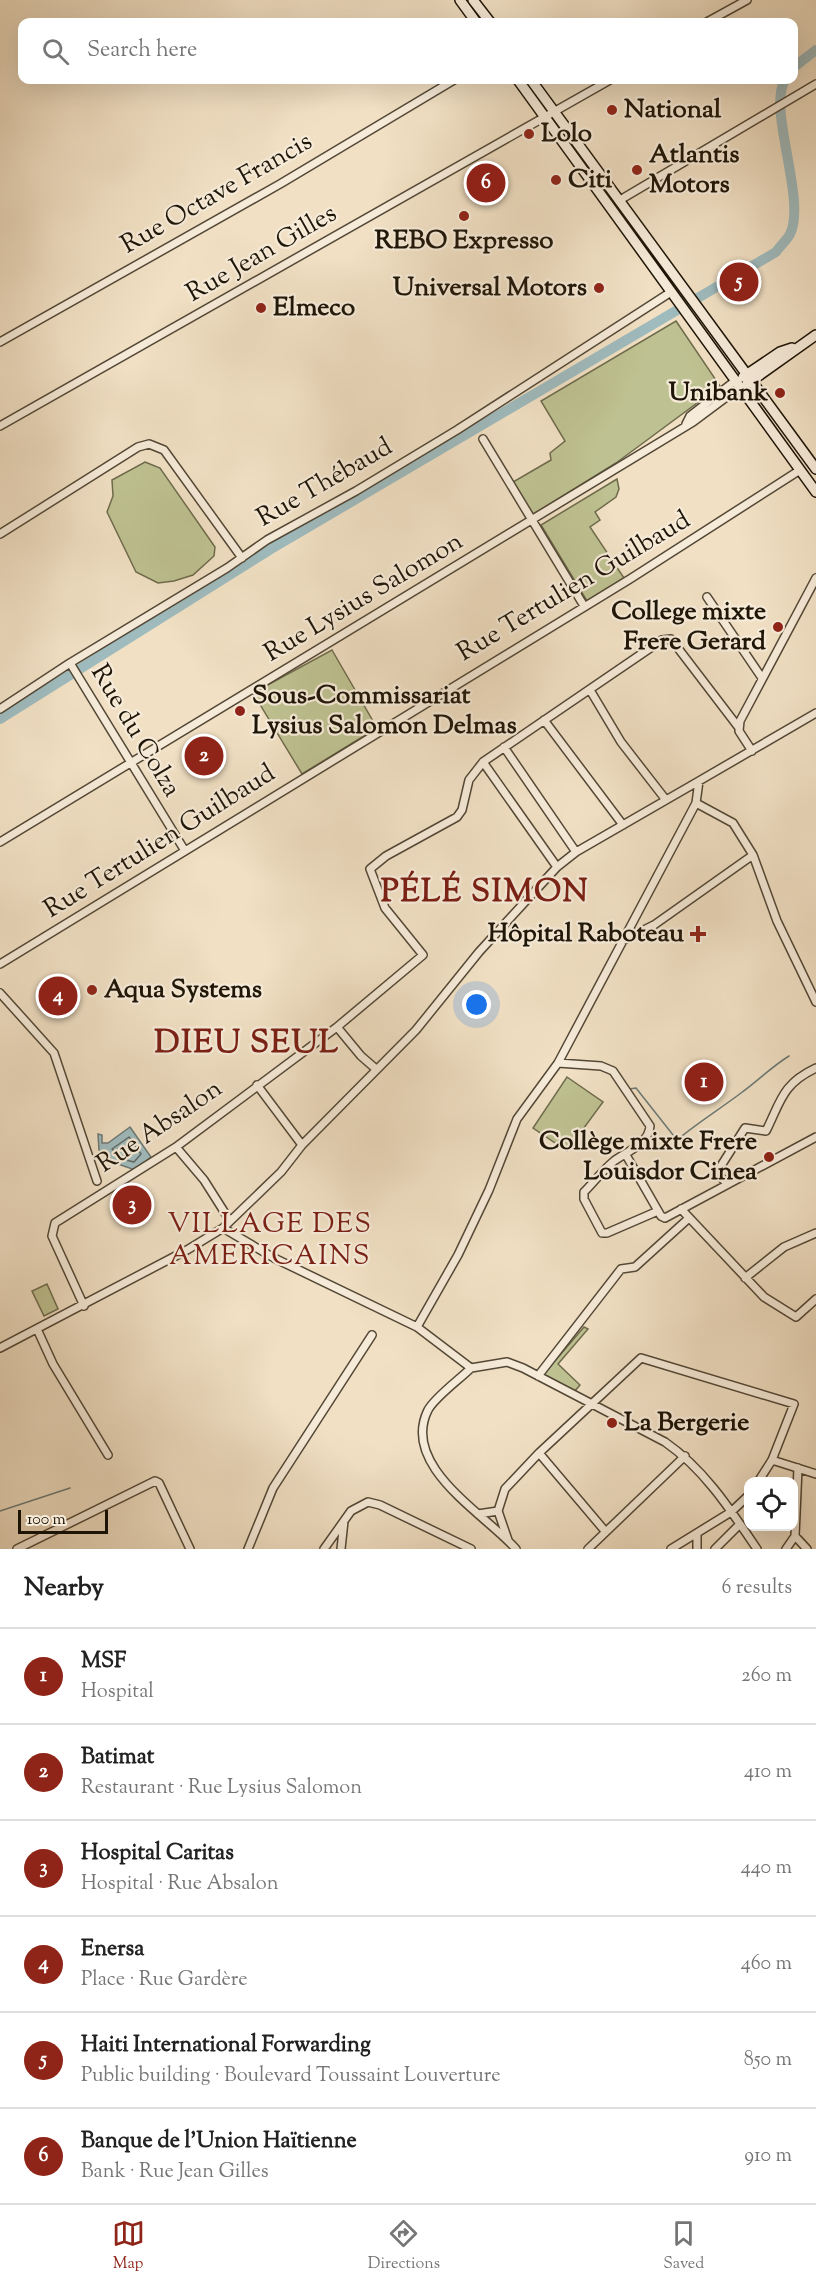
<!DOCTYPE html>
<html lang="en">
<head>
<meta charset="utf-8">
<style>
  :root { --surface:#fff; --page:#f6f6f6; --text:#222; --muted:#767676; --line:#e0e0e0; --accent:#8f2418 }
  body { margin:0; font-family:"Sorts Mill Goudy",serif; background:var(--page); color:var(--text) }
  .controls { position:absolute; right:18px; bottom:18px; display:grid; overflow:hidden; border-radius:12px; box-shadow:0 6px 24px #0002 }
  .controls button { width:54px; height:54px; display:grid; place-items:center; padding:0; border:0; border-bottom:2px solid var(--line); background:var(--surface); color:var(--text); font:30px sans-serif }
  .scale { position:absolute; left:18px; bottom:15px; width:90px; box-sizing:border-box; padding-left:6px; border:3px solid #1e1507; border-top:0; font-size:16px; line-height:21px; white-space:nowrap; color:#1e1507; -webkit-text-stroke:4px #f6ebd9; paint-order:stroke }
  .you { position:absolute; left:477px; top:1005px; width:21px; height:21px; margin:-15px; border:4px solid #fff; border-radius:50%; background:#1a73e8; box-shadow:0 0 0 9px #1a73e833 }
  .badge { display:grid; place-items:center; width:39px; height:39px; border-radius:50%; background:var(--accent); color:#fff; font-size:20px; font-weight:700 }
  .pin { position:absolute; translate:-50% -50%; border:3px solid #fff; box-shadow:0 2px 6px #0006 }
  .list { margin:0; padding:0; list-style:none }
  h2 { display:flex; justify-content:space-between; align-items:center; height:78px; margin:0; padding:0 24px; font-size:26px }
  h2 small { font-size:20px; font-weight:400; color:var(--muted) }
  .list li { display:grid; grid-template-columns:39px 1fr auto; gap:18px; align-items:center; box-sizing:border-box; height:96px; padding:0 24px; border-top:2px solid var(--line) }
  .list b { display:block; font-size:22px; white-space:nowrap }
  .list p { margin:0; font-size:20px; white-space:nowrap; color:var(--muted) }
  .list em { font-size:20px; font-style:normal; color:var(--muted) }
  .icon { flex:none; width:33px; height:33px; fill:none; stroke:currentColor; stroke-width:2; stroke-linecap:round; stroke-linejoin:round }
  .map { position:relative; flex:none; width:816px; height:1549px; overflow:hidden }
  .search { position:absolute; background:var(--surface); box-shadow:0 6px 24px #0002; left:18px; right:18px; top:18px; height:66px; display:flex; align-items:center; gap:15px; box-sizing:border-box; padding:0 21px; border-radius:12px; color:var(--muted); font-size:22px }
  .sheet { height:654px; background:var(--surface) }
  nav { display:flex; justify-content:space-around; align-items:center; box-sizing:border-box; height:84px; border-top:2px solid var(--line); background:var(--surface); font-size:16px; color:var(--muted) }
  nav a { display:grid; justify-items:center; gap:3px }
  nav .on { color:var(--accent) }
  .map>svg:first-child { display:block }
  .green { fill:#bec191; stroke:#6e6b4c; stroke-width:1.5 }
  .water { fill:#9fbbbe; stroke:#6b7975; stroke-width:1.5 }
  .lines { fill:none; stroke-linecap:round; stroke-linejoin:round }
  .shore { stroke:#5e6862; stroke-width:1.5 }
  .stream { stroke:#6b7975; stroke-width:1.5 }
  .river { stroke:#9fbbbe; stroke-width:10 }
  .street-casing { stroke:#534836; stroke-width:10 }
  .secondary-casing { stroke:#1e1507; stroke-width:12 }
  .street { stroke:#f6ebd9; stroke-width:7 }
  .secondary { stroke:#f6ebd9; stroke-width:9 }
  .poi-dot { fill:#8f2418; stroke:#f6ebd9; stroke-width:2 }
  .labels { text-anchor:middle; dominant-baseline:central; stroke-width:4.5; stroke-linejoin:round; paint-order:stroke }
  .poi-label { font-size:26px; font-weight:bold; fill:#1e1507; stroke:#f6ebd9; text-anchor:start }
  .street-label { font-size:26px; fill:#1e1507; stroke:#f6ebd9 }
  .quarter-label { font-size:28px; letter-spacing:1.5px; fill:#7a1f14; stroke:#f6ebd9 }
  .district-label { font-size:32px; font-weight:bold; letter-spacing:1.5px; fill:#7a1f14; stroke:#f6ebd9 }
</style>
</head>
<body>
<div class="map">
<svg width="816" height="1549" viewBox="0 0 816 1549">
  <rect width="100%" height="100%" fill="#f1e0c4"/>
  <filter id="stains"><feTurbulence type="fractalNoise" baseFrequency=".00333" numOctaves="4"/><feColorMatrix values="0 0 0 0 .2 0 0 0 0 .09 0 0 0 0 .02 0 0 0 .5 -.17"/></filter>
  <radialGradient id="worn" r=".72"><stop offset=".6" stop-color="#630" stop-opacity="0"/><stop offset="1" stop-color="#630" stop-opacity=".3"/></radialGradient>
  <path class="green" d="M 676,321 L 720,386 L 616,463 L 532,515 L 513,482 L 551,460 L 550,453 L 565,441 L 541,401 Z
    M 145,462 L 160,468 L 215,547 L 214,556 L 193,575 L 174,581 L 158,583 L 136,572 L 107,512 L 113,496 L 112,480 Z
    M 617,479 L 619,489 L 616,497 L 595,512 L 600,520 L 590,527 L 624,578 L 587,601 L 541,525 Z
    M 332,650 L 377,728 L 302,774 L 253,693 Z
    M 567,1077 L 603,1102 L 567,1151 L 533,1128 Z
    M 47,1284 L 58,1309 L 44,1316 L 32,1291 Z
    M 584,1327 L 588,1329 L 558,1364 L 580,1385 L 573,1393 L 542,1376 Z"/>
  <path class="water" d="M 130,1127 L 151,1157 L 135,1170 L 118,1164 L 99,1150 L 98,1134 L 102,1135 L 102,1143 L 108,1143 Z"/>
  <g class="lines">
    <path class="shore" d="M 129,1137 L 141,1154 L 134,1162 L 122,1159 L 112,1149 Z"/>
    <path class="stream" d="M 571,1060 L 577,1061
      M 629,1089 L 636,1088 L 677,1140 C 697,1123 720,1109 741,1093 C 758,1081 771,1067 789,1056
      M 0,1511 L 70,1488"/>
    <path class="river" d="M 794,67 L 816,50
      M 0,719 L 271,549 L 776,252 C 780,246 787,240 790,234 C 807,201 767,108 785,80"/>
    <g class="street-casing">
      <path id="street" d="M 707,22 L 747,0
        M 620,200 L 816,84
        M 0,342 L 280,184 L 454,80
        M 686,424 L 690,416 L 735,381
        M 0,426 L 610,80
        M 483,439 L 584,606
        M 0,534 L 138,447 L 149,444 L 164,450 L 242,558
        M 707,597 L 762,678
        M 70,663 L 185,851
        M 590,690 L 621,742 L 666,800
        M 0,709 L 70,663 L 227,568 L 267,540 L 356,491 L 457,430 L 671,292
        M 544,720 L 623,825
        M 504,747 L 576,852
        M 752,751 L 739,731 L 740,721 L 816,578
        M 483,762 L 557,867
        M 696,803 L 733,823 L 753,855 L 777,921 L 816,1002
        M 0,842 L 693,422 L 740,387
        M 622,941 L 654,925 L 753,855
        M 0,964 L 630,579 L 800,470
        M 0,993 L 54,1053 L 97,1181
        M 337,1027 L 361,1056 L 376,1069
        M 558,1063 L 601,1066 L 613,1071 L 650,1126 C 649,1144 626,1152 614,1161 C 603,1170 594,1182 584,1192 L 584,1199 L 602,1233 L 607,1233 L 658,1211
        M 257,1085 L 302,1145
        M 176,1147 L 204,1180 L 230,1221
        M 626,1155 L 661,1216 L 665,1218 L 816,1137
        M 727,1184 L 719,1175 L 719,1169 L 745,1128 L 766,1131 C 781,1101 782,1084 816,1068
        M 681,1209 L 764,1297 L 796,1317 L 816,1299
        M 223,1228 L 274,1258 L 417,1327 L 471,1368
        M 745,1278 L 784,1247 L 816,1233
        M 84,1306 L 52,1236 L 55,1223 L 176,1147 L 337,1027 L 423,955 L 385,908 L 370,869 L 386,856 L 457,817 L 462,810 L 469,780 L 483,762 L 662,640 L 671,639 L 739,728
        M 417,1327 L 458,1255 L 489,1190 L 517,1119 L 558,1063 L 696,803 L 699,781 L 816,713
        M 37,1329 L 53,1364 L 108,1455
        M 0,1348 L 187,1250 L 223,1228 L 281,1172 L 302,1145 L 416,1030 L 479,952 L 557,867 L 576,852 L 699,781
        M 471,1368 L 507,1362 L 523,1368 L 665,1442 C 704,1469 730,1509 757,1549
        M 471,1368 C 460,1379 435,1397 428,1410 C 400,1466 485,1514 516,1549
        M 538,1376 L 621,1269 L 635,1267 L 689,1218
        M 539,1453 L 605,1531
        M 772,1460 L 816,1474
        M 478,1514 L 498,1511
        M 795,1536 L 807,1549
        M 508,1540 L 498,1511 L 505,1489 L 539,1453 L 641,1358 L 794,1404 L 772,1460 L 758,1482
        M 17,1549 L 155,1481 L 159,1483 L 190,1549
        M 248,1549 L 273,1488 L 372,1335
        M 324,1549 L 351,1511 L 368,1502 L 380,1505 L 471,1549
        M 341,1549 L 344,1521
        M 588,1549 L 685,1456
        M 671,1549 L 731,1512 L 748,1496
        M 697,1549 L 697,1533
        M 715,1549 L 740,1524
        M 786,1549 L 795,1536 L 798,1468"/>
    </g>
    <g class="secondary-casing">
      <path id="secondary" d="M 460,0 L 476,22
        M 473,0 L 490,22
        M 518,80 L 816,492
        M 531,80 L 816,469
        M 743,377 L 780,352 L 792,348
        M 747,384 L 816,335"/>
    </g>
    <use href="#street" class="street"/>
    <use href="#secondary" class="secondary"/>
  </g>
  <g class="poi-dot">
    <circle cx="612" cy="110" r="6"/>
    <circle cx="529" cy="134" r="6"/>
    <circle cx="637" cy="170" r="6"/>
    <circle cx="556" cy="180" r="6"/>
    <circle cx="464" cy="216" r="6"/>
    <circle cx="599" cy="288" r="6"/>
    <circle cx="261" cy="308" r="6"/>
    <circle cx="780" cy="393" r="6"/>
    <circle cx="778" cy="627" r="6"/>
    <circle cx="240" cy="711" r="6"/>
    <path d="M695 925h6v6h6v6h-6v6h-6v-6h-6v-6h6z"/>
    <circle cx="92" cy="990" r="6"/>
    <circle cx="769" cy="1157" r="6"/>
    <circle cx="612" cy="1423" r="6"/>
  </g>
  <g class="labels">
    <g class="poi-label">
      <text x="624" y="110">National</text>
      <text x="541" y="134">Lolo</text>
      <text x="649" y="155">Atlantis<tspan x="649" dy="30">Motors</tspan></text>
      <text x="568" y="180">Citi</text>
      <text x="464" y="241" text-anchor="middle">REBO Expresso</text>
      <text x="587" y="288" text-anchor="end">Universal Motors</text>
      <text x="273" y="308">Elmeco</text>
      <text x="768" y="393" text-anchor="end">Unibank</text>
      <text x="766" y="612" text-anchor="end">College mixte<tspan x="766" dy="30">Frere Gerard</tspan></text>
      <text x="252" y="696">Sous-Commissariat<tspan x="252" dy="30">Lysius Salomon Delmas</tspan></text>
      <text x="684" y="934" text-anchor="end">Hôpital Raboteau</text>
      <text x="104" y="990">Aqua Systems</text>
      <text x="757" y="1142" text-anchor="end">Collège mixte Frere<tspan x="757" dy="30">Louisdor Cinea</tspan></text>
      <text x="624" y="1423">La Bergerie</text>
    </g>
    <g class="street-label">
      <text transform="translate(217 194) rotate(-30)">Rue Octave Francis</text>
      <text transform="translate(262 254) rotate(-30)">Rue Jean Gilles</text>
      <text transform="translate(325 483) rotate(-30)">Rue Thébaud</text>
      <text transform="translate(574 587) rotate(-31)">Rue Tertulien Guilbaud</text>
      <text transform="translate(364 598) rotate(-31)">Rue Lysius Salomon</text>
      <text transform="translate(135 731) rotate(59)">Rue du Colza</text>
      <text transform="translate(160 842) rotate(-32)">Rue Tertulien Guilbaud</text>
      <text transform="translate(160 1127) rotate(-34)">Rue Absalon</text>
    </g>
    <g class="quarter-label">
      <text x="270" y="1225">VILLAGE DES<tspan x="270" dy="32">AMERICAINS</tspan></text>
    </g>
    <g class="district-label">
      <text x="485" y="893">PÉLÉ SIMON</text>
      <text x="247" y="1044">DIEU SEUL</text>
    </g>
  </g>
  <rect width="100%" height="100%" filter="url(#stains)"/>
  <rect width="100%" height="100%" fill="url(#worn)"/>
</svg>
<div class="controls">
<button><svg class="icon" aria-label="locate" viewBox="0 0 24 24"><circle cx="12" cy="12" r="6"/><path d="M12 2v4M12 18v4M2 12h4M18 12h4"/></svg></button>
</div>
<div class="scale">100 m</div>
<div class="you"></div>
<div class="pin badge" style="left:704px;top:1082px">1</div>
<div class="pin badge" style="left:204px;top:756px">2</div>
<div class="pin badge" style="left:132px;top:1205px">3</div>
<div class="pin badge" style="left:58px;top:996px">4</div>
<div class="pin badge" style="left:739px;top:282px">5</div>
<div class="pin badge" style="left:486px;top:183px">6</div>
<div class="search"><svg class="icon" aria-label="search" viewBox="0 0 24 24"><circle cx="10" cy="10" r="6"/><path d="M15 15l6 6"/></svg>Search here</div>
</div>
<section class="sheet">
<h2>Nearby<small>6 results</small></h2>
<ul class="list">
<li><span class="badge">1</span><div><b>MSF</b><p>Hospital</p></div><em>260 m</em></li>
<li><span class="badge">2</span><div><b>Batimat</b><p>Restaurant · Rue Lysius Salomon</p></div><em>410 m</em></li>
<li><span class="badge">3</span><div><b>Hospital Caritas</b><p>Hospital · Rue Absalon</p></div><em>440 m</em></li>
<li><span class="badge">4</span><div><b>Enersa</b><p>Place · Rue Gardère</p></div><em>460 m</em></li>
<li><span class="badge">5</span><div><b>Haiti International Forwarding</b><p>Public building · Boulevard Toussaint Louverture</p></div><em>850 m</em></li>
<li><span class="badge">6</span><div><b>Banque de l’Union Haïtienne</b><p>Bank · Rue Jean Gilles</p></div><em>910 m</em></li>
</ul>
</section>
<nav>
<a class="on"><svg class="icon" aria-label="map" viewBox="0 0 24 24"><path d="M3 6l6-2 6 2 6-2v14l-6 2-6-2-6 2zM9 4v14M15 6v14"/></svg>Map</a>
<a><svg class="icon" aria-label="directions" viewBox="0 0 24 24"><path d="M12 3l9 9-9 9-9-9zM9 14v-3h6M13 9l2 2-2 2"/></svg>Directions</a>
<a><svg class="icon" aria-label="saved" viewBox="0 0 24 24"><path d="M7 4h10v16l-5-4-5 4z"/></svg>Saved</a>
</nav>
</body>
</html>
